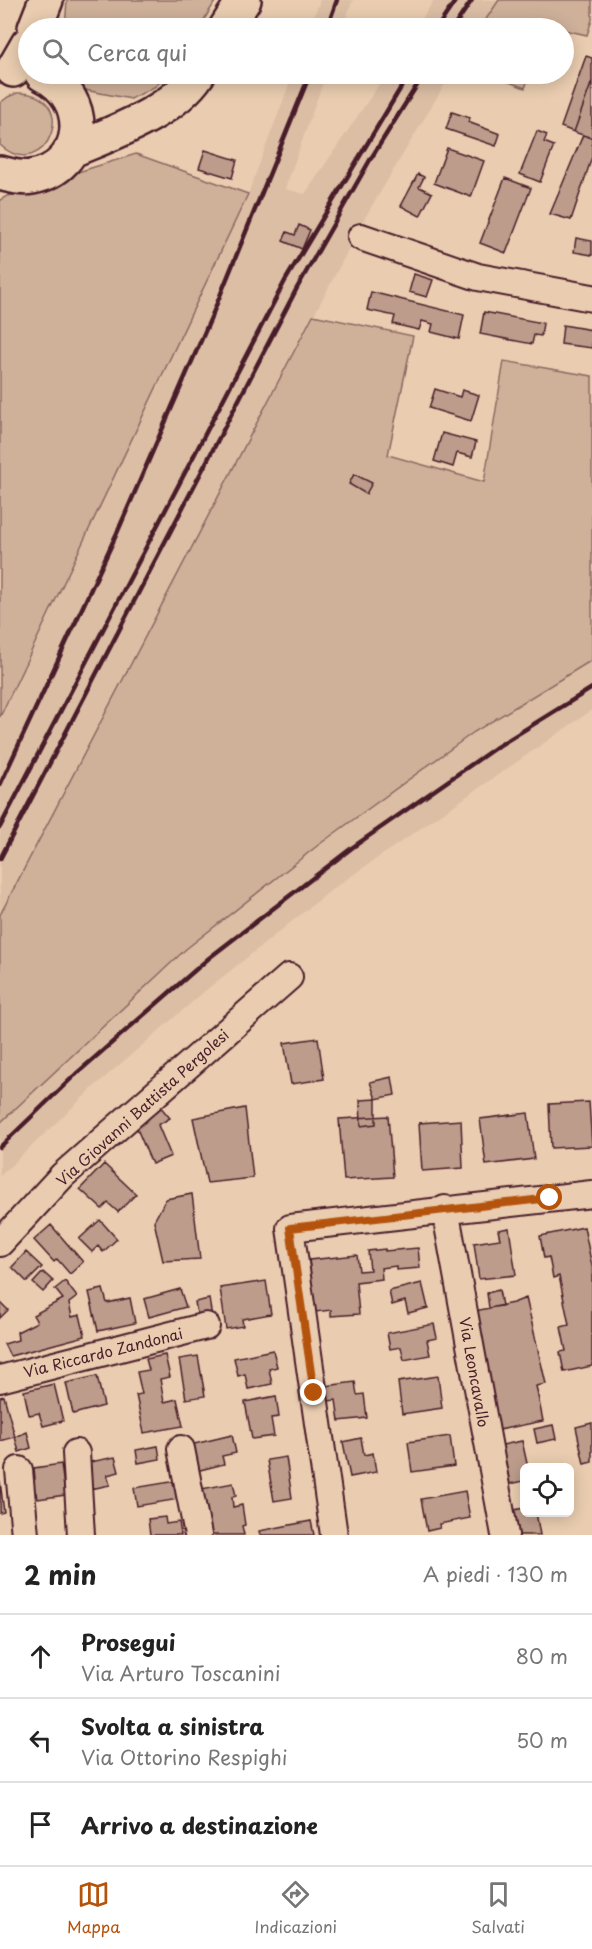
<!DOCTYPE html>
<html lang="it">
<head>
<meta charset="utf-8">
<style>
  :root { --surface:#fff; --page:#f2f2f2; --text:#222; --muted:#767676; --line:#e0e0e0; --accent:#b45309 }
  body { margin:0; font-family:"Playpen Sans",sans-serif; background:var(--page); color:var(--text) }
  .controls { position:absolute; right:18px; bottom:18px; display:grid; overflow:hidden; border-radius:9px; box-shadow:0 3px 15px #0003 }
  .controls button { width:54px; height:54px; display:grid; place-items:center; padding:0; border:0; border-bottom:2px solid var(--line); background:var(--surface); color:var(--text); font:30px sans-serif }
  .stop { position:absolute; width:18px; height:18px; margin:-14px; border:4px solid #b45309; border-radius:50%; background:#fff }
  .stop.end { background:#b45309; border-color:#fff; box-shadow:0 2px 6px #0008 }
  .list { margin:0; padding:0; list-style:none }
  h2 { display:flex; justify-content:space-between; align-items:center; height:78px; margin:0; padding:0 24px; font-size:26px }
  h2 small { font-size:20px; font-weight:400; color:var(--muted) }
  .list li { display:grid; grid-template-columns:39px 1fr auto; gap:18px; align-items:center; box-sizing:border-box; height:84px; padding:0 24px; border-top:2px solid var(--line) }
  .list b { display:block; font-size:22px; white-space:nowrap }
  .list p { margin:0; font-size:20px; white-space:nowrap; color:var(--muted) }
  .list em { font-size:20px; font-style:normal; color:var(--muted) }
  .icon { flex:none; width:33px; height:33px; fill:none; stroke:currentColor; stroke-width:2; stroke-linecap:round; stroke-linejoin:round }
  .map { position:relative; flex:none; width:592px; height:1535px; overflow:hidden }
  .search { position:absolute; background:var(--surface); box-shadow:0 3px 15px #0003; left:18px; right:18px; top:18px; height:66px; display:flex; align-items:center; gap:15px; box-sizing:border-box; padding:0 21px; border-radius:33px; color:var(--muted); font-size:22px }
  .sheet { height:330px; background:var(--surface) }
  nav { display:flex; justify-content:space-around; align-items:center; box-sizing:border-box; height:84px; border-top:2px solid var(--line); background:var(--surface); font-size:16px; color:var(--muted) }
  nav a { display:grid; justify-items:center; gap:3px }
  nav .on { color:var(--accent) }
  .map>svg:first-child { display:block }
  .built { fill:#dcbea5 }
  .green { fill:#cfb19a; stroke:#8c6862; stroke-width:1.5 }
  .building { fill:#bd9c8b; stroke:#4a1f2b; stroke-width:1.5 }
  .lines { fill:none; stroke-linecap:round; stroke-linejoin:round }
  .minor-casing { stroke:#4a1f2b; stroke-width:30 }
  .major-casing { stroke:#4a1f2b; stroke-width:38 }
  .minor { stroke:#eacdb0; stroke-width:26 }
  .major { stroke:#eacdb0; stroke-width:33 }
  .rail { stroke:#4a1f2b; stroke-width:4.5 }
  .route { stroke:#b45309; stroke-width:8 }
  .labels { text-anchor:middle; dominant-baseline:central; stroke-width:4.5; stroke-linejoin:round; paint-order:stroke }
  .street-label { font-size:15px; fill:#4a1f2b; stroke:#eacdb0 }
</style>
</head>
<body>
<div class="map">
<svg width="592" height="1535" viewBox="0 0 592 1535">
  <rect width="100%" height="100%" fill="#eacdb0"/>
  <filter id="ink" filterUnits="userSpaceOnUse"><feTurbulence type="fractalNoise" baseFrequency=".0167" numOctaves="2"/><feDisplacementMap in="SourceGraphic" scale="12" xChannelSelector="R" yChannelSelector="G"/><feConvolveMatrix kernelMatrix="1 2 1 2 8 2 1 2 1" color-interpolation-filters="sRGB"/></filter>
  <g filter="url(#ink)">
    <path class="built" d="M 320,0 L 353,0 L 342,28 L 310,28 Z
      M 434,0 L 499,0 L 480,28 L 416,28 Z
      M 293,74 L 326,74 L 285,189 L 305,194 L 386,74 L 451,74 L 366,216 L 0,915 L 0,717 L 248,194 Z
      M 592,660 L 592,710 L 334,888 L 205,991 L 95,1086 L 0,1176 L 0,1123 L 186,949 L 317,846 L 474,732 Z"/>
    <path class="green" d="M 67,0 L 216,0 L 199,28 L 65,28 Z
      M 499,0 L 592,0 L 592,20 L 587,35 L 547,26 L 546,28 L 480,28 Z
      M 74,74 L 168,74 L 156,86 L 131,99 L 85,90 Z
      M 488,74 L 530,74 L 525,88 Z
      M 17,93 C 83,92 47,187 0,145 L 0,103 L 8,97 Z
      M 136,154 L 248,194 L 0,717 L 0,200 L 7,196 L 42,191 L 62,177 Z
      M 313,315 L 413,336 L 388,455 L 484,482 L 504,361 L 592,376 L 592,660 L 474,732 L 317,846 L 186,949 L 0,1123 L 0,915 Z"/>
    <path class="building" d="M 586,56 L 592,58 L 592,81 L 574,132 L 561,127 Z
      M 592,81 L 592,138 L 574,132 Z
      M 452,112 L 470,118 L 468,122 L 500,134 L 496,146 L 446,129 Z
      M 537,131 L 547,135 L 544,142 L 554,146 L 540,182 L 520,174 Z
      M 583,135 L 592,138 L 592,157 L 571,220 L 550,214 Z
      M 447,148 L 484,161 L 471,197 L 434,183 Z
      M 205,150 L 237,160 L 232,178 L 199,168 Z
      M 418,174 L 424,177 L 419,187 L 432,193 L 420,216 L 401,206 Z
      M 505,178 L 531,188 L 506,253 L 480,243 Z
      M 299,225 L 310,230 L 302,249 L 283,241 L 287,232 L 295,235 Z
      M 576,238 L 592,241 L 592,255 L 574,252 Z
      M 414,274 L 433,280 L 427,297 L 409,292 Z
      M 371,292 L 464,315 L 459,339 L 431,332 L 433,324 L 422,321 L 419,330 L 393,324 L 395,316 L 367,310 Z
      M 484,312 L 543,323 L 541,336 L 534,335 L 532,344 L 480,334 Z
      M 563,325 L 592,330 L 592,348 L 561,344 Z
      M 435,389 L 460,397 L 462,390 L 479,395 L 471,421 L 429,408 Z
      M 442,433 L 476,442 L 472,457 L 457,453 L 453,467 L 434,461 Z
      M 354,474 L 372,483 L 366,494 L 349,484 Z
      M 318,1038 L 324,1079 L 291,1084 L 284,1043 Z
      M 392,1077 L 395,1095 L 376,1099 L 370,1082 Z
      M 376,1099 L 376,1124 L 361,1126 L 360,1100 Z
      M 589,1102 L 592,1146 L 551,1148 L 549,1104 Z
      M 159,1105 L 170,1118 L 158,1125 L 171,1156 L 152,1164 L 135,1124 Z
      M 245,1108 L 253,1178 L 207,1183 L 193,1118 Z
      M 528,1113 L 534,1159 L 486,1165 L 480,1119 Z
      M 388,1116 L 393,1177 L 344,1180 L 339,1119 Z
      M 461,1120 L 463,1168 L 422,1171 L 419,1123 Z
      M 104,1164 L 136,1194 L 118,1212 L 108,1203 L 102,1209 L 80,1189 Z
      M 192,1194 L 200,1259 L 163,1261 L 154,1221 L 166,1199 Z
      M 100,1220 L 117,1239 L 103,1252 L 98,1246 L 92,1252 L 79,1239 Z
      M 51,1225 L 83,1262 L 70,1274 L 57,1259 L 54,1262 L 34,1240 Z
      M 584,1227 L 592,1266 L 592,1366 L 564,1372 L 560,1352 L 566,1351 L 561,1327 L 569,1325 L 559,1276 L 553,1278 L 549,1257 L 544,1258 L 540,1236 Z
      M 509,1228 L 516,1275 L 479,1279 L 474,1243 L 500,1239 L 498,1230 Z
      M 418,1248 L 420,1268 L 396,1270 L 396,1266 L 381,1268 L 382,1279 L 356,1282 L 359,1314 L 331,1316 L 331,1310 L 315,1312 L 309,1260 L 357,1255 L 359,1271 L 370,1270 L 368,1251 L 385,1249 L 385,1251 Z
      M 26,1252 L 42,1267 L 27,1282 L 12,1267 Z
      M 43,1272 L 53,1281 L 43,1292 L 33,1283 Z
      M 65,1281 L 77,1297 L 69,1303 L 72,1317 L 80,1315 L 85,1336 L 10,1356 L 4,1344 L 18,1340 L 17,1332 L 37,1322 L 33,1315 L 63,1299 L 55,1289 Z
      M 266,1281 L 271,1314 L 242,1319 L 243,1326 L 226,1329 L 220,1288 Z
      M 422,1283 L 428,1308 L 408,1313 L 405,1301 L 392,1305 L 389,1291 Z
      M 103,1289 L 107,1303 L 130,1298 L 135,1323 L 98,1331 L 89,1292 Z
      M 180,1289 L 186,1307 L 149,1317 L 144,1299 Z
      M 499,1290 L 502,1306 L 489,1308 L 487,1293 Z
      M 526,1298 L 546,1384 L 536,1386 L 543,1421 L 499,1430 L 475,1311 L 513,1303 Z
      M 209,1299 L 212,1317 L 198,1319 L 195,1302 Z
      M 0,1302 L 8,1310 L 0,1318 Z
      M 434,1324 L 437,1338 L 427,1340 L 430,1355 L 404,1360 L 401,1347 L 390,1349 L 387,1333 Z
      M 273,1350 L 277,1367 L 269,1369 L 272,1384 L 248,1389 L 245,1374 L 238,1376 L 234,1358 Z
      M 165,1355 L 170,1377 L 160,1379 L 164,1402 L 177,1399 L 183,1426 L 144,1433 L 136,1395 L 142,1394 L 137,1372 L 149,1370 L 146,1359 Z
      M 198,1356 L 205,1396 L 186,1399 L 179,1359 Z
      M 97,1376 L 104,1406 L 73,1414 L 66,1383 Z
      M 438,1376 L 442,1408 L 402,1414 L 398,1382 Z
      M 355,1382 L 357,1395 L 364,1394 L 367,1418 L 339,1421 L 336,1400 L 328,1401 L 326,1386 Z
      M 54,1384 L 63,1421 L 43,1426 L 39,1413 L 29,1415 L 24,1391 Z
      M 4,1396 L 15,1437 L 0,1441 L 0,1397 Z
      M 276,1396 L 279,1417 L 271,1418 L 274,1436 L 252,1439 L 245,1402 Z
      M 592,1423 L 592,1462 L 584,1464 L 576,1427 Z
      M 553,1425 L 556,1439 L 537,1443 L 534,1429 Z
      M 27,1432 L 31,1448 L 19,1452 L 15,1437 Z
      M 232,1435 L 236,1453 L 222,1456 L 224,1464 L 196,1471 L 190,1445 Z
      M 450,1436 L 454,1466 L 412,1472 L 408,1442 Z
      M 361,1438 L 364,1455 L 373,1453 L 376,1472 L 350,1477 L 343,1442 Z
      M 522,1441 L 528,1468 L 524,1468 L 524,1481 L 505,1485 L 497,1446 Z
      M 158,1446 L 160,1459 L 138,1463 L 136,1450 Z
      M 115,1457 L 119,1472 L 107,1475 L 110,1485 L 86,1490 L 80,1464 Z
      M 286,1457 L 292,1498 L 274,1501 L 267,1460 Z
      M 61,1464 L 65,1495 L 38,1499 L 37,1493 L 26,1494 L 24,1481 L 35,1479 L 34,1468 Z
      M 0,1481 L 4,1512 L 0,1513 Z
      M 176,1481 L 179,1499 L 137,1506 L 134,1488 Z
      M 233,1483 L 236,1496 L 232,1497 L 233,1507 L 242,1505 L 245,1525 L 242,1526 L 244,1535 L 205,1535 L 196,1490 Z
      M 465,1491 L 470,1518 L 439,1524 L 440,1528 L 427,1531 L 421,1499 Z
      M 524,1508 L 524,1512 L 536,1512 L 540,1535 L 513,1535 L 509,1511 Z
      M 165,1517 L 166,1524 L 179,1522 L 181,1535 L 150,1535 L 148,1519 Z
      M 311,1521 L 314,1535 L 260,1535 L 259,1531 Z"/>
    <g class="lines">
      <g class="minor-casing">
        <path id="minor" d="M 361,237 L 478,277 L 592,298
          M 445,1209 L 505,1535
          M 0,1243 L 63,1175 L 289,977
          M 0,1379 L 206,1326
          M 181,1449 L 198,1535
          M 76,1453 L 81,1535
          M 19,1470 L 25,1535
          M 334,1535 L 290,1228 L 592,1194"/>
      </g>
      <g class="major-casing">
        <path id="major" d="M 35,28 L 46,0
          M 226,28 L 244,0
          M 13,70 L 28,44
          M 70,151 C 112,133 172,113 198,74
          M 0,173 C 11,176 21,179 32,177 C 87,168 93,98 42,74"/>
      </g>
      <use href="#minor" class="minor"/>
      <use href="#major" class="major"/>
      <path class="rail" d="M 327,28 L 337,0
        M 437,28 L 456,0
        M 453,28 L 472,0
        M 0,785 L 117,533 L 213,313 L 310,74
        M 0,827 L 285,281 L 409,74
        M 0,859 L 297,288 L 370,160 L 424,74
        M 0,1147 L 76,1074 L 209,958 L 353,847 L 495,748 L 592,688"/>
    </g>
  </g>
  <g class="lines" filter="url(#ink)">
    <path class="route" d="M 314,1393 L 290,1228 L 550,1198"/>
  </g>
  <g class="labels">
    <g class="street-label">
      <text transform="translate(142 1107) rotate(-42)">Via Giovanni Battista Pergolesi</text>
      <text transform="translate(103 1352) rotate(-14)">Via Riccardo Zandonai</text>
      <text transform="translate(475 1372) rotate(80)">Via Leoncavallo</text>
    </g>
  </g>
</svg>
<div class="controls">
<button><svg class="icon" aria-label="locate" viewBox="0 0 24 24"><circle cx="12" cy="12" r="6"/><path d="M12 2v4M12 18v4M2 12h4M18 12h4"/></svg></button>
</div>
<div class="stop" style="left:550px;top:1198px"></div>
<div class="stop end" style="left:314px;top:1393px"></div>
<div class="search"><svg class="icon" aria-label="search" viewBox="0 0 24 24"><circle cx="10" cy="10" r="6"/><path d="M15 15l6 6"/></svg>Cerca qui</div>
</div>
<section class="sheet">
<h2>2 min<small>A piedi · 130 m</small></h2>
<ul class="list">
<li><svg class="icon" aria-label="ahead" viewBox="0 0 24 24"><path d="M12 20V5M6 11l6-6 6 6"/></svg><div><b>Prosegui</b><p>Via Arturo Toscanini</p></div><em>80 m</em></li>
<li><svg class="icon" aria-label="left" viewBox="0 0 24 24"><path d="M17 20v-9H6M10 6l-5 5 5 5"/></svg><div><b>Svolta a sinistra</b><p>Via Ottorino Respighi</p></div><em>50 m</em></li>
<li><svg class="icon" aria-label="arrive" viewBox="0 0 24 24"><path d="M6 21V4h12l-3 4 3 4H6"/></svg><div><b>Arrivo a destinazione</b></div></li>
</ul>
</section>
<nav>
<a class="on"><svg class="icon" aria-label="map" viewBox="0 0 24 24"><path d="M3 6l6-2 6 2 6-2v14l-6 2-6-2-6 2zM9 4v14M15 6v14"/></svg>Mappa</a>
<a><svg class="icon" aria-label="directions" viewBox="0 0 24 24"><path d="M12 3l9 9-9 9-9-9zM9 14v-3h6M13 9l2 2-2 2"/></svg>Indicazioni</a>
<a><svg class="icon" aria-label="saved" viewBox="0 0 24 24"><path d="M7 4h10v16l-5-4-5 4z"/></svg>Salvati</a>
</nav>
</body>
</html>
